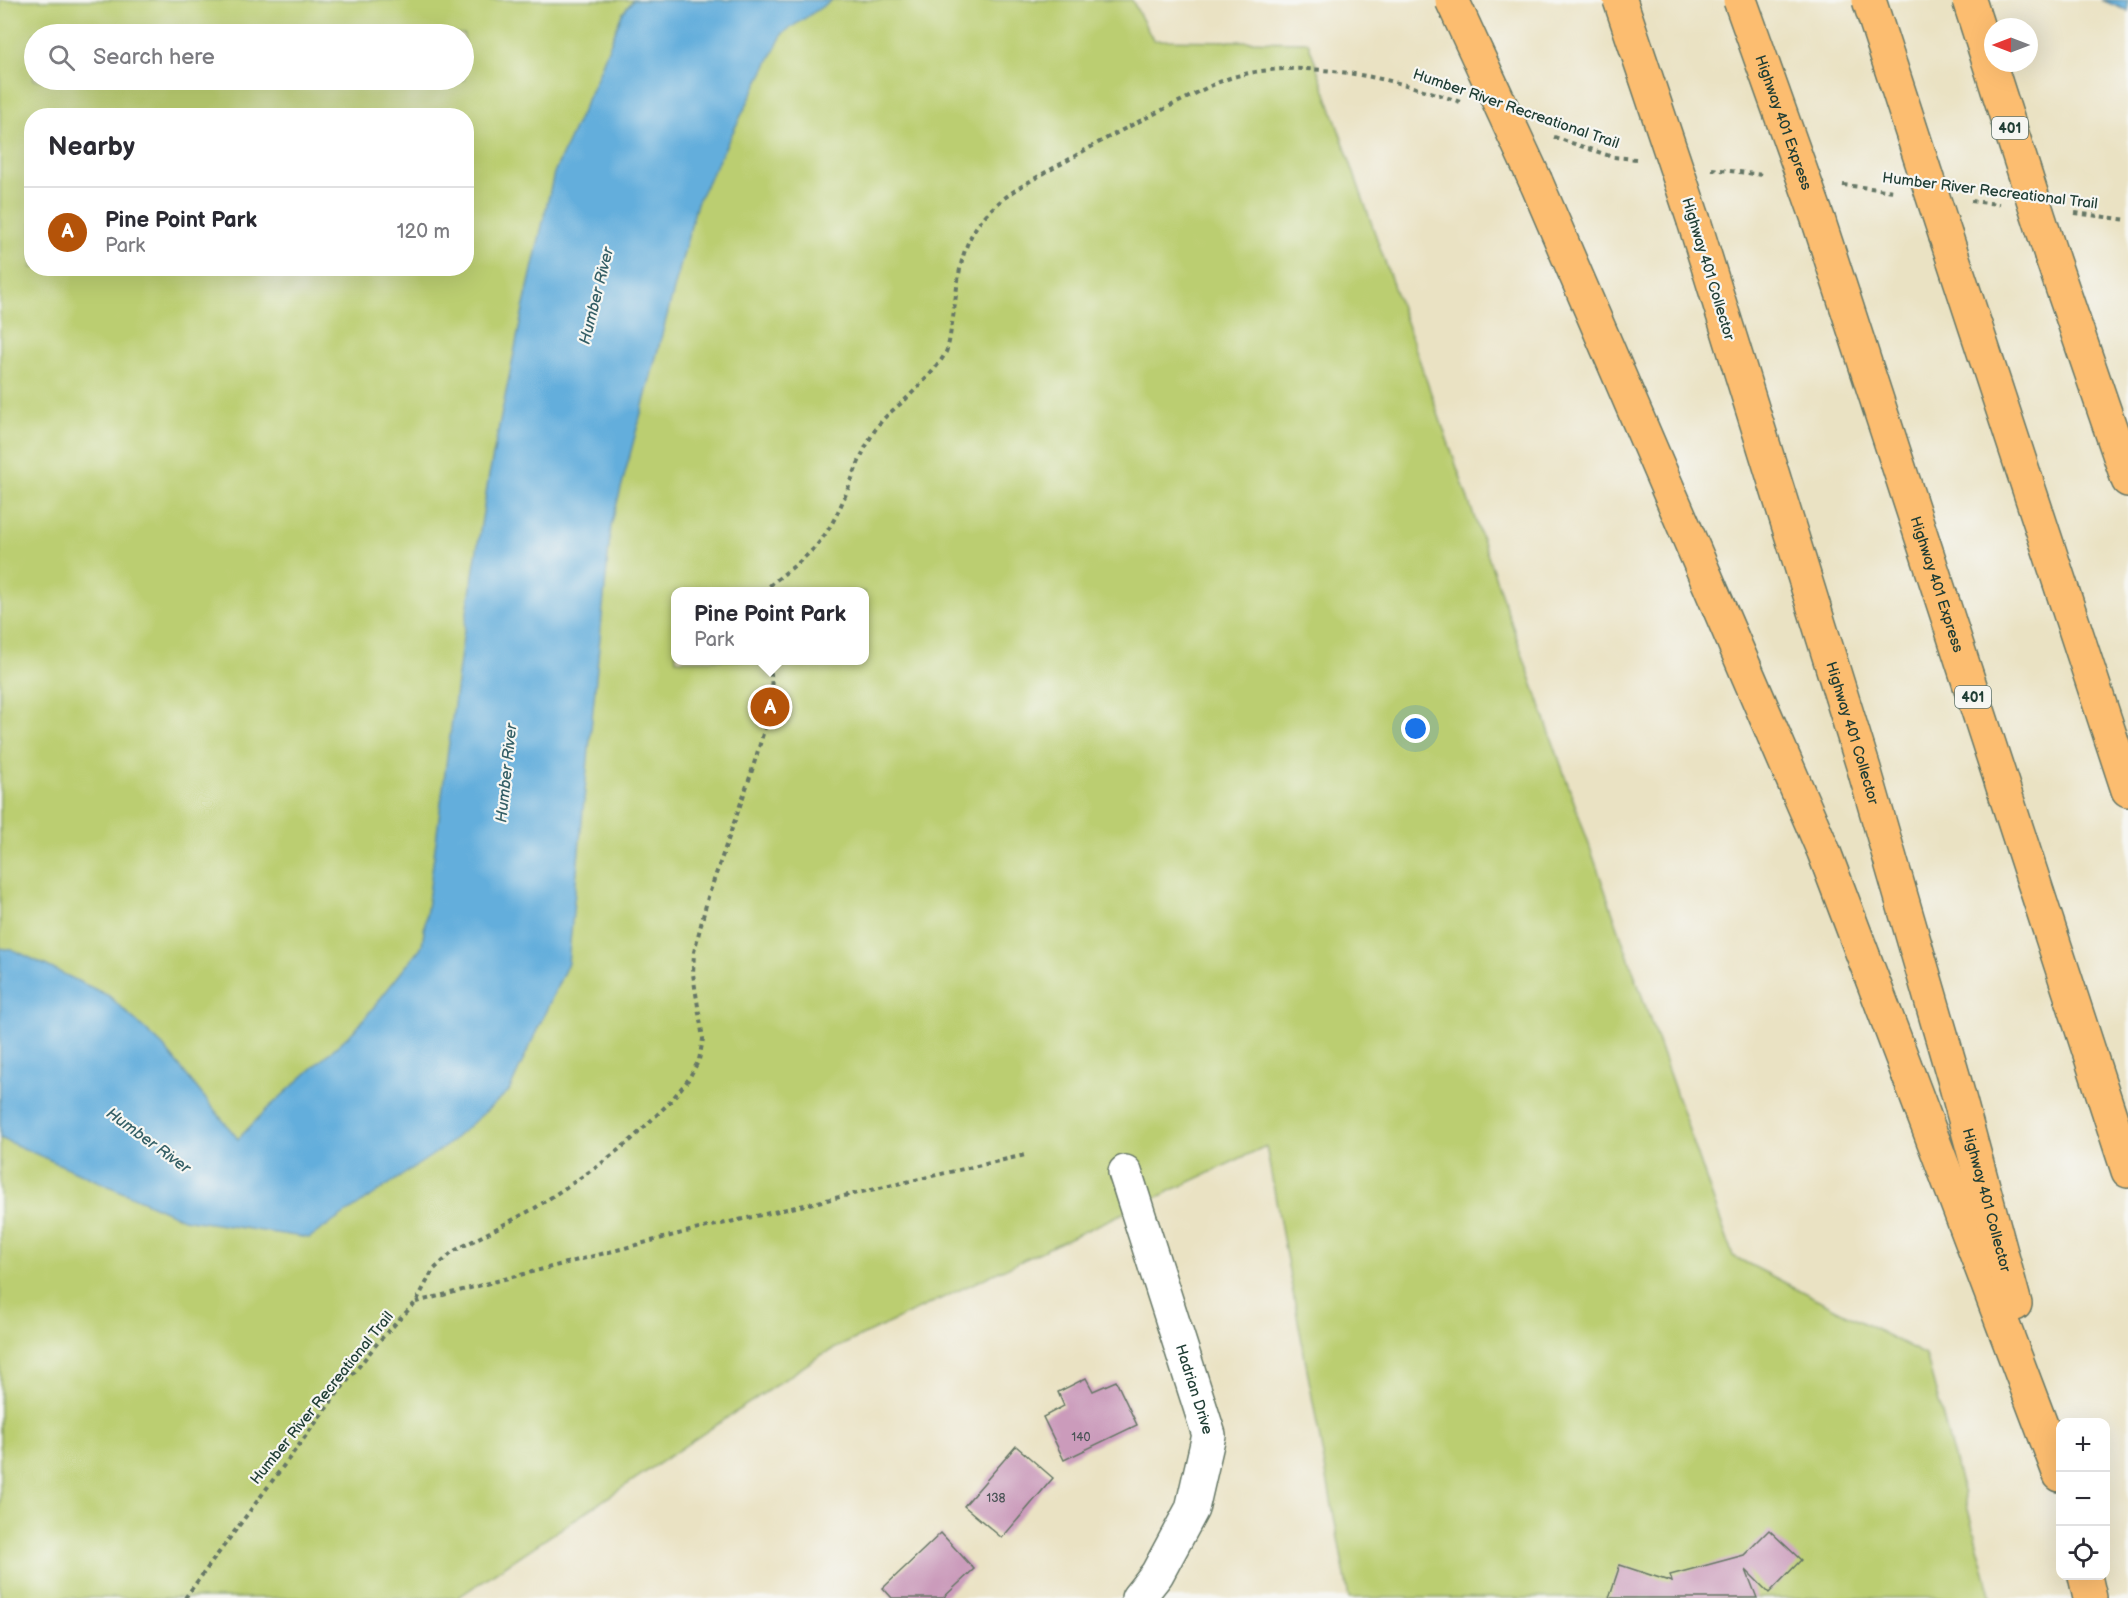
<!DOCTYPE html>
<html lang="en">
<head>
<meta charset="utf-8">
<style>
  :root { --surface:#fff; --page:#f7f7f7; --text:#2b2b33; --muted:#7c7c81; --line:#e1e1e2; --accent:#b45309 }
  body { margin:0; font-family:"Balsamiq Sans",sans-serif; background:var(--page); color:var(--text) }
  .controls { position:absolute; right:18px; bottom:18px; display:grid; overflow:hidden; border-radius:12px; box-shadow:0 6px 24px #0002 }
  .controls button { width:54px; height:54px; display:grid; place-items:center; padding:0; border:0; border-bottom:2px solid var(--line); background:var(--surface); color:var(--text); font:30px sans-serif }
  .compass { position:absolute; left:1984px; top:18px; width:54px; height:54px; border-radius:50%; background:var(--surface); box-shadow:0 6px 24px #0002; rotate:270deg }
  .you { position:absolute; left:1416px; top:729px; width:21px; height:21px; margin:-15px; border:4px solid #fff; border-radius:50%; background:#1a73e8; box-shadow:0 0 0 9px #1a73e833 }
  .badge { display:grid; place-items:center; width:39px; height:39px; border-radius:50%; background:var(--accent); color:#fff; font-size:20px; font-weight:700 }
  .pin { position:absolute; translate:-50% -50%; border:3px solid #fff; box-shadow:0 2px 6px #0006 }
  .popup { position:absolute; left:671px; top:587px; width:198px; height:78px; box-sizing:border-box; display:grid; place-content:center; border-radius:12px; background:var(--surface); filter:drop-shadow(0 2px 4px #0005); font-size:20px; white-space:nowrap; color:var(--muted) }
  .popup b { font-size:22px; color:var(--text) }
  .popup::after { content:''; position:absolute; left:50%; top:100%; margin-left:-12px; border:12px solid transparent; border-top-color:var(--surface) }
  .list { margin:0; padding:0; list-style:none }
  h2 { display:flex; justify-content:space-between; align-items:center; height:78px; margin:0; padding:0 24px; font-size:26px }
  h2 small { font-size:20px; font-weight:400; color:var(--muted) }
  .list li { display:grid; grid-template-columns:39px 1fr auto; gap:18px; align-items:center; box-sizing:border-box; height:90px; padding:0 24px; border-top:2px solid var(--line) }
  .list b { display:block; font-size:22px; white-space:nowrap }
  .list p { margin:0; font-size:20px; white-space:nowrap; color:var(--muted) }
  .list em { font-size:20px; font-style:normal; color:var(--muted) }
  .icon { flex:none; width:33px; height:33px; fill:none; stroke:currentColor; stroke-width:2; stroke-linecap:round; stroke-linejoin:round }
  .map { position:relative; flex:none; width:2128px; height:1598px; overflow:hidden }
  .search { position:absolute; background:var(--surface); box-shadow:0 6px 24px #0002; left:24px; top:24px; width:450px; height:66px; display:flex; align-items:center; gap:15px; box-sizing:border-box; padding:0 21px; border-radius:33px; color:var(--muted); font-size:22px }
  .panel { position:absolute; background:var(--surface); box-shadow:0 6px 24px #0002; left:24px; top:108px; width:450px; height:168px; border-radius:24px }
  .map>svg:first-child { display:block }
  .green { fill:#bbce71; stroke:#6d8652; stroke-width:1.5; fill-rule:evenodd }
  .water { fill:#64aedc; stroke:#427688; stroke-width:1.5 }
  .building { fill:#cb9bbb }
  .lines { fill:none; stroke-linecap:round; stroke-linejoin:round }
  .street-casing { stroke:#676; stroke-width:36 }
  .highway-casing { stroke:#676; stroke-width:36 }
  .path { stroke:#676; stroke-width:4; stroke-dasharray:4.5 4.5; stroke-linecap:butt }
  .street { stroke:#fff; stroke-width:33 }
  .highway { stroke:#fcbd6f; stroke-width:33 }
  .highway-bridge-casing { stroke:#676; stroke-width:36; stroke-linecap:butt }
  .highway-bridge { stroke:#fcbd6f; stroke-width:33 }
  .labels { text-anchor:middle; dominant-baseline:central; stroke-width:4.5; stroke-linejoin:round; paint-order:stroke }
  .number-label { font-size:12px; fill:#4a5456 }
  .shield { fill:#f6f6f2; stroke:#60746d; stroke-width:1.5 }
  .shield-label { font-size:14px; font-weight:bold; fill:#1f3d34 }
  .street-label { font-size:15px; fill:#1f3d34; stroke:#f6f6f2 }
  .water-label { font-size:16px; font-style:italic; fill:#345f66; stroke:#f6f6f2 }
</style>
</head>
<body>
<div class="map">
<svg width="2128" height="1598" viewBox="0 0 2128 1598">
  <rect width="100%" height="100%" fill="#f6f6f2"/>
  <filter id="ink" filterUnits="userSpaceOnUse"><feTurbulence type="fractalNoise" baseFrequency=".0167" numOctaves="2"/><feDisplacementMap in="SourceGraphic" scale="12" xChannelSelector="R" yChannelSelector="G"/><feConvolveMatrix kernelMatrix="1 2 1 2 8 2 1 2 1" color-interpolation-filters="sRGB"/></filter>
  <filter id="wash" filterUnits="userSpaceOnUse"><feTurbulence type="fractalNoise" baseFrequency=".008" numOctaves="4" result="noise"/><feDisplacementMap in="SourceGraphic" scale="24" xChannelSelector="R" yChannelSelector="G"/><feGaussianBlur stdDeviation="1.35" result="paint"/><feColorMatrix in="noise" values="0 0 0 0 0 0 0 0 0 0 0 0 0 0 0 0 0 1.4 0 .05"/><feComposite in="paint" operator="in"/></filter>
  <g filter="url(#wash)">
    <rect width="100%" height="100%" fill="#eae2c3"/>
    <path class="green" d="M 0,0 L 1132,0 L 1153,40 L 1308,42 L 1733,1256 L 1926,1355 L 1992,1598 L 1349,1598 L 1266,1146 L 821,1355 L 457,1598 L 0,1598 ZM 34,34 L 464,34 L 464,80 L 34,80 ZM 32,116 L 466,116 L 466,268 L 32,268 ZM 676,592 L 864,592 L 864,660 L 676,660 Z"/>
    <path class="water" d="M 633,0 L 832,0 L 783,33 L 697,203 L 611,526 L 568,963 L 509,1091 L 446,1146 L 309,1238 L 183,1219 L 0,1138 L 0,948 L 16,951 L 109,996 L 163,1046 L 238,1139 L 266,1110 L 357,1028 L 422,946 L 463,637 L 489,475 L 522,314 L 554,173 L 596,80 L 622,14 Z
      M 2102,0 L 2128,0 L 2128,11 Z"/>
    <g id="blocks">
      <path class="building" d="M 1086,1378 L 1093,1391 L 1116,1381 L 1137,1425 L 1064,1460 L 1043,1417 L 1064,1406 L 1058,1392 Z
        M 1016,1446 L 1053,1478 L 1002,1538 L 964,1506 Z
        M 1769,1530 L 1801,1560 L 1769,1593 L 1746,1570 L 1757,1598 L 1609,1598 L 1620,1565 L 1672,1582 L 1670,1575 L 1744,1555 Z
        M 941,1533 L 974,1569 L 943,1598 L 892,1598 L 883,1588 Z"/>
    </g>
  </g>
  <g filter="url(#ink)">
    <use href="#blocks" fill-opacity="0" stroke="#676" stroke-width="1.5"/>
    <g class="lines">
      <g class="street-casing">
        <g id="street">
          <path id="s1" d="M 1125,1172 L 1209,1435 L 1192,1509 L 1157,1574 L 1138,1598"/>
        </g>
      </g>
      <g class="highway-casing">
        <g id="highway">
          <path d="M 1536,182 L 1824,852 L 2060,1475"/>
          <path id="s2" d="M 1694,221 L 1864,769 L 1954,1079 L 2015,1304"/>
          <path id="s3" d="M 1819,222 L 2128,1171"/>
          <path d="M 1946,237 L 2128,790"/>
          <path d="M 2051,255 L 2128,480"/>
          <path d="M 2085,1576 L 2090,1598"/>
        </g>
      </g>
      <path class="path" d="M 1554,137 L 1613,157 L 1636,159
        M 1712,169 L 1764,175
        M 1843,185 L 1895,191
        M 1971,201 L 1999,204
        M 2075,213 L 2128,220
        M 763,592 C 781,574 806,560 821,540 C 848,505 854,458 880,423 C 887,414 897,407 905,400 C 919,386 937,369 946,352 C 949,345 950,336 951,329 C 958,293 956,257 977,226 C 1000,193 1041,176 1075,156 C 1111,135 1149,116 1187,98 C 1204,89 1222,79 1241,75 C 1306,58 1397,79 1460,102
        M 416,1302 L 690,1231 L 1025,1155
        M 185,1598 L 337,1394 L 379,1341 L 416,1302 L 433,1270 L 454,1251 L 535,1208 L 598,1166 L 631,1140 L 669,1103 L 688,1080 L 699,1060 L 703,1039 L 693,974 L 694,952 L 708,897 L 750,777 L 769,714 L 772,690 L 770,660"/>
      <use href="#street" class="street"/>
      <use href="#highway" class="highway"/>
      <g class="highway-bridge-casing">
        <g id="highway-bridge">
          <path d="M 1452,0 L 1536,182"/>
          <path d="M 1620,0 L 1694,221"/>
          <path id="s4" d="M 1740,0 L 1819,222"/>
          <path d="M 1869,0 L 1946,237"/>
          <path d="M 1969,0 L 2051,255"/>
        </g>
      </g>
      <use href="#highway-bridge" class="highway-bridge"/>
    </g>
  </g>
  <g class="labels">
    <g class="number-label">
      <text x="1081" y="1437">140</text>
      <text x="996" y="1498">138</text>
    </g>
    <g class="shield">
      <rect x="1992" y="117" width="36" height="22" rx="4.5"/>
      <rect x="1955" y="686" width="36" height="22" rx="4.5"/>
    </g>
    <g class="shield-label">
      <text x="2010" y="128">401</text>
      <text x="1973" y="697">401</text>
    </g>
    <g class="street-label">
      <text transform="translate(1516 109) rotate(19)">Humber River Recreational Trail</text>
      <text stroke="none"><textPath href="#s4" startOffset="130">Highway 401 Express</textPath></text>
      <text transform="translate(1990 191) rotate(7)">Humber River Recreational Trail</text>
      <text transform="translate(1708 269) rotate(73)">Highway 401 Collector</text>
      <text stroke="none"><textPath href="#s3" startOffset="381">Highway 401 Express</textPath></text>
      <text stroke="none"><textPath href="#s2" startOffset="536">Highway 401 Collector</textPath></text>
      <text stroke="none"><textPath href="#s2" startOffset="1022">Highway 401 Collector</textPath></text>
      <text stroke="none"><textPath href="#s1" startOffset="228">Hadrian Drive</textPath></text>
      <text transform="translate(322 1398) rotate(-51)">Humber River Recreational Trail</text>
    </g>
    <g class="water-label">
      <text transform="translate(597 296) rotate(-76)">Humber River</text>
      <text transform="translate(507 773) rotate(-84)">Humber River</text>
      <text transform="translate(148 1141) rotate(36)">Humber River</text>
    </g>
  </g>
</svg>
<div class="controls">
<button>+</button>
<button>−</button>
<button><svg class="icon" aria-label="locate" viewBox="0 0 24 24"><circle cx="12" cy="12" r="6"/><path d="M12 2v4M12 18v4M2 12h4M18 12h4"/></svg></button>
</div>
<svg class="compass" viewBox="-18 -18 36 36"><path d="M0-13l5 13h-10z" fill="#e53935"/><path d="M0 13l5-13h-10z" fill="#7c7c81"/></svg>
<div class="you"></div>
<div class="pin badge" style="left:770px;top:707px">A</div>
<div class="popup"><b>Pine Point Park</b>Park</div>
<div class="search"><svg class="icon" aria-label="search" viewBox="0 0 24 24"><circle cx="10" cy="10" r="6"/><path d="M15 15l6 6"/></svg>Search here</div>
<section class="panel">
<h2>Nearby<small></small></h2>
<ul class="list">
<li><span class="badge">A</span><div><b>Pine Point Park</b><p>Park</p></div><em>120 m</em></li>
</ul>
</section>
</div>
</body>
</html>
